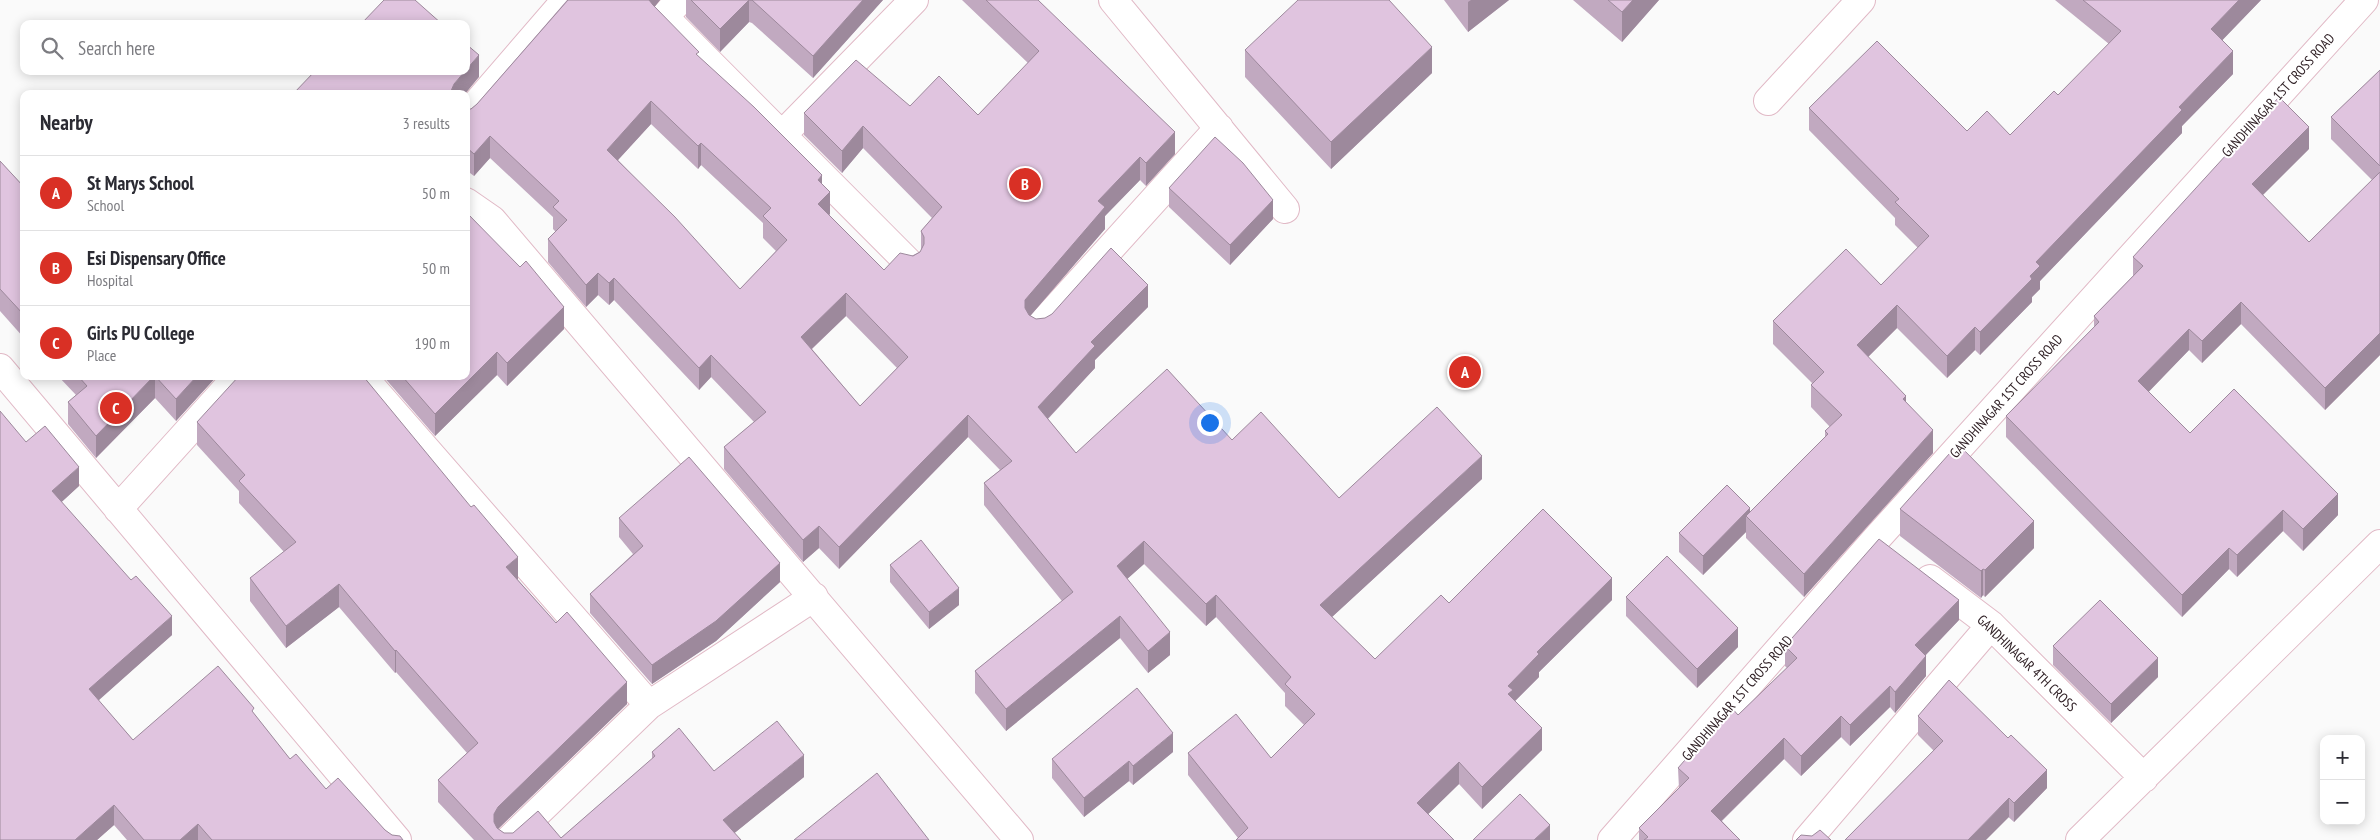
<!DOCTYPE html>
<html lang="en">
<head>
<meta charset="utf-8">
<style>
  :root { --surface:#fff; --page:#f2f2f3; --text:#2b2b33; --muted:#7c7c81; --line:#e1e1e2; --accent:#d93025 }
  body { margin:0; font-family:"PT Sans Narrow",sans-serif; background:var(--page); color:var(--text) }
  .controls { position:absolute; right:15px; bottom:15px; display:grid; overflow:hidden; border-radius:10px; box-shadow:0 2px 12px #0003 }
  .controls button { width:45px; height:45px; display:grid; place-items:center; padding:0; border:0; border-bottom:1px solid var(--line); background:var(--surface); color:var(--text); font:25px sans-serif }
  .you { position:absolute; left:1209px; top:422px; width:18px; height:18px; margin:-12px; border:4px solid #fff; border-radius:50%; background:#1a73e8; box-shadow:0 0 0 8px #1a73e833 }
  .badge { display:grid; place-items:center; width:32px; height:32px; border-radius:50%; background:var(--accent); color:#fff; font-size:16px; font-weight:700 }
  .pin { position:absolute; translate:-50% -50%; border:2px solid #fff; box-shadow:0 1px 5px #0006 }
  .list { margin:0; padding:0; list-style:none }
  h2 { display:flex; justify-content:space-between; align-items:center; height:65px; margin:0; padding:0 20px; font-size:21px }
  h2 small { font-size:16px; font-weight:400; color:var(--muted) }
  .list li { display:grid; grid-template-columns:32px 1fr auto; gap:15px; align-items:center; box-sizing:border-box; height:75px; padding:0 20px; border-top:1px solid var(--line) }
  .list b { display:block; font-size:19px; white-space:nowrap }
  .list p { margin:0; font-size:16px; white-space:nowrap; color:var(--muted) }
  .list em { font-size:16px; font-style:normal; color:var(--muted) }
  .icon { flex:none; width:28px; height:28px; fill:none; stroke:currentColor; stroke-width:2; stroke-linecap:round; stroke-linejoin:round }
  .map { position:relative; flex:none; width:2380px; height:840px; overflow:hidden }
  .search { position:absolute; background:var(--surface); box-shadow:0 2px 12px #0003; left:20px; top:20px; width:450px; height:55px; display:flex; align-items:center; gap:12px; box-sizing:border-box; padding:0 18px; border-radius:10px; color:var(--muted); font-size:19px }
  .panel { position:absolute; background:var(--surface); box-shadow:0 2px 12px #0003; left:20px; top:90px; width:450px; height:290px; border-radius:10px }
  .map>svg:first-child { display:block }
  .lines { fill:none; stroke-linecap:round; stroke-linejoin:round }
  .minor-casing { stroke:#e1b9c6; stroke-width:30 }
  .minor { stroke:#fff; stroke-width:28 }
  .wall { fill:#c1a9c0; fill-rule:evenodd }
  .shaded-wall { fill:#9d899c }
  .building { fill:#e0c4df; stroke:#9d899c; fill-rule:evenodd }
  .labels { text-anchor:middle; dominant-baseline:central; stroke-width:4; stroke-linejoin:round; paint-order:stroke }
  .street-label { font-size:14px; fill:#302126; stroke:#fff }
</style>
</head>
<body>
<div class="map">
<svg width="2380" height="840" viewBox="0 0 2380 840">
  <rect width="100%" height="100%" fill="#fafafa"/>
  <g class="lines">
    <g class="minor-casing">
      <path id="minor" d="M 680,0 L 664,17 L 909,263
        M 1113,0 L 1285,209
        M 1768,101 L 1861,0
        M 466,116 L 566,0
        M 782,135 L 914,0
        M 466,202 L 492,220 L 1019,840
        M 1040,326 L 1219,128
        M 0,368 L 397,840
        M 362,376 L 649,705 L 509,840
        M 118,509 L 238,376
        M 1930,579 L 1991,625 L 2144,778
        M 649,705 L 814,597
        M 1612,840 L 1877,538 L 2364,0
        M 1807,840 L 1991,625
        M 2080,840 L 2380,544"/>
    </g>
    <use href="#minor" class="minor"/>
  </g>
  <path class="wall" d="M 567,0 L 660,0 L 654,7 L 699,57 L 822,184 L 830,214 L 829,215 L 884,270 L 921,251 L 921,231 L 932,218 L 863,148 L 842,173 L 804,135 L 804,113 L 910,106 L 978,115 L 1028,63 L 962,0 L 1038,0 L 1175,154 L 1146,186 L 1140,180 L 1105,216 L 1105,229 L 1030,316 L 1036,319 L 1045,318 L 1148,307 L 1095,360 L 1095,368 L 1048,419 L 1076,453 L 1232,440 L 1339,498 L 1482,479 L 1332,617 L 1375,659 L 1449,603 L 1612,600 L 1539,672 L 1539,677 L 1515,701 L 1542,750 L 1482,809 L 1459,784 L 1428,814 L 1238,838 L 1188,775 L 1188,753 L 1271,758 L 1304,725 L 1285,706 L 1285,693 L 1216,617 L 1206,626 L 1144,564 L 1127,579 L 1170,655 L 1148,673 L 1120,638 L 1006,731 L 975,693 L 975,671 L 1062,601 L 984,505 L 984,483 L 1000,470 L 968,437 L 839,569 L 819,548 L 803,562 L 724,469 L 724,447 L 754,422 L 711,377 L 699,390 L 614,300 L 609,305 L 598,295 L 586,307 L 548,262 L 548,239 L 556,232 L 553,229 L 553,217 L 490,158 L 474,176 L 466,170 L 466,109 L 471,109 L 477,104 ZM 651,124 L 698,169 L 701,165 L 763,223 L 763,238 L 776,251 L 740,289 L 618,160 ZM 846,316 L 897,368 L 860,406 L 812,349 Z
    M 686,0 L 883,0 L 813,78 L 752,23 L 749,22 L 720,52 L 686,17 Z
    M 1444,0 L 1509,0 L 1468,32 Z
    M 1573,0 L 1659,0 L 1622,42 Z
    M 2055,0 L 2261,0 L 2222,40 L 2233,74 L 2182,126 L 2182,133 L 2040,281 L 2040,289 L 2032,297 L 2032,302 L 1980,355 L 1975,350 L 1947,378 L 1897,328 L 1868,357 L 1906,403 L 1933,453 L 1804,597 L 1746,538 L 1746,532 L 1703,575 L 1679,552 L 1679,533 L 1750,512 L 1825,437 L 1825,431 L 1830,427 L 1811,407 L 1811,385 L 1812,383 L 1773,344 L 1773,321 L 1881,285 L 1918,248 L 1895,225 L 1895,218 L 1809,130 L 1809,108 L 1967,131 L 2010,135 L 2058,95 L 2109,44 Z
    M 1245,50 L 1432,73 L 1331,169 L 1245,77 Z
    M 2380,70 L 2380,355 L 2325,410 L 2241,324 L 2202,363 L 2189,350 L 2148,392 L 2190,433 L 2338,515 L 2303,551 L 2283,531 L 2237,577 L 2229,569 L 2182,617 L 2006,437 L 2006,416 L 2094,328 L 2094,316 L 2133,276 L 2133,257 L 2309,149 L 2262,195 L 2309,242 L 2372,180 L 2331,139 L 2331,117 Z
    M 0,161 L 24,187 L 24,338 L 0,311 Z
    M 1169,188 L 1273,219 L 1230,265 L 1169,207 Z
    M 466,212 L 564,329 L 507,386 L 497,375 L 435,436 L 383,376 L 466,376 Z
    M 58,376 L 217,376 L 176,421 L 155,398 L 96,458 L 68,424 L 68,402 L 76,395 Z
    M 197,422 L 518,579 L 518,580 L 627,704 L 498,829 L 504,833 L 561,838 L 652,759 L 652,752 L 714,771 L 804,777 L 734,833 L 741,840 L 474,840 L 438,802 L 438,780 L 467,753 L 396,672 L 395,673 L 339,607 L 286,648 L 250,601 L 250,578 L 284,552 L 239,503 L 239,491 L 197,445 Z
    M 26,442 L 79,486 L 61,502 L 172,635 L 98,700 L 133,740 L 254,714 L 290,759 L 326,789 L 392,835 L 403,840 L 127,840 L 114,825 L 97,840 L 0,840 Z
    M 1900,509 L 2034,548 L 1985,597 L 1983,595 L 1981,598 L 1900,536 Z
    M 619,518 L 780,582 L 716,641 L 652,684 L 590,613 L 590,594 L 633,554 L 619,537 Z
    M 890,565 L 959,605 L 929,629 L 890,582 Z
    M 1626,597 L 1738,647 L 1697,688 L 1626,616 Z
    M 1959,620 L 1926,655 L 1926,676 L 1895,713 L 1890,707 L 1850,746 L 1841,737 L 1801,776 L 1784,759 L 1722,821 L 1740,840 L 1639,840 L 1639,828 L 1679,789 L 1678,768 L 1738,715 L 1787,668 L 1785,666 L 1785,646 Z
    M 2053,646 L 2158,677 L 2111,723 L 2053,665 Z
    M 1918,716 L 2047,788 L 2014,822 L 1934,751 L 1918,735 Z
    M 1173,752 L 1133,785 L 1129,781 L 1084,817 L 1052,778 L 1052,759 Z"/>
  <path class="shaded-wall" d="M 649,0 L 660,0 L 649,14 Z
    M 749,0 L 749,22 L 720,52 L 720,29 Z
    M 863,0 L 883,0 L 813,78 L 813,56 Z
    M 1471,0 L 1509,0 L 1468,32 L 1468,2 Z
    M 1633,0 L 1659,0 L 1622,42 L 1622,12 Z
    M 2239,0 L 2261,0 L 2211,52 L 2211,29 Z
    M 1432,47 L 1432,73 L 1331,169 L 1331,142 Z
    M 2233,51 L 2233,74 L 2182,126 L 2182,133 L 2040,281 L 2040,289 L 2032,297 L 2032,302 L 1980,355 L 1980,332 L 2030,276 L 2036,262 L 2179,107 Z
    M 479,55 L 479,77 L 465,94 L 451,94 L 451,91 L 454,84 L 465,71 L 466,71 L 466,70 Z
    M 651,101 L 651,124 L 607,172 L 607,150 Z
    M 863,126 L 863,148 L 842,173 L 842,151 Z
    M 2309,127 L 2309,149 L 2252,206 L 2252,184 Z
    M 1175,132 L 1175,154 L 1146,186 L 1146,163 Z
    M 490,136 L 490,158 L 474,176 L 474,154 Z
    M 701,143 L 701,165 L 698,169 L 698,146 Z
    M 1140,157 L 1140,180 L 1105,216 L 1105,229 L 1025,322 L 1025,300 L 1098,201 Z
    M 822,175 L 822,198 L 818,180 Z
    M 830,192 L 830,214 L 818,227 L 818,204 Z
    M 1273,200 L 1273,219 L 1230,265 L 1230,245 Z
    M 598,273 L 598,295 L 586,307 L 586,285 Z
    M 614,278 L 614,300 L 609,305 L 609,283 Z
    M 1148,285 L 1148,307 L 1095,360 L 1095,368 L 1038,429 L 1038,407 L 1091,342 Z
    M 846,293 L 846,316 L 801,359 L 801,337 Z
    M 2241,302 L 2241,324 L 2202,363 L 2202,341 Z
    M 1897,305 L 1897,328 L 1857,368 L 1857,345 Z
    M 564,307 L 564,329 L 507,386 L 507,363 Z
    M 1975,327 L 1975,350 L 1947,378 L 1947,356 Z
    M 2189,329 L 2189,350 L 2138,403 L 2138,381 Z
    M 2380,333 L 2380,355 L 2325,410 L 2325,388 Z
    M 497,352 L 497,375 L 435,436 L 435,414 Z
    M 711,355 L 711,377 L 699,390 L 699,368 Z
    M 154,376 L 155,376 L 155,398 L 96,458 L 96,436 Z
    M 197,376 L 217,376 L 176,421 L 176,399 Z
    M 1906,396 L 1906,419 L 1903,399 Z
    M 968,415 L 968,437 L 839,569 L 839,547 Z
    M 1933,430 L 1933,453 L 1804,597 L 1804,574 Z
    M 1482,456 L 1482,479 L 1320,628 L 1320,605 Z
    M 79,467 L 79,486 L 52,511 L 52,491 Z
    M 2338,494 L 2338,515 L 2303,551 L 2303,529 Z
    M 1750,508 L 1750,520 L 1746,516 L 1746,532 L 1703,575 L 1703,556 Z
    M 2283,510 L 2283,531 L 2237,577 L 2237,555 Z
    M 2034,521 L 2034,548 L 1985,597 L 1985,570 Z
    M 819,526 L 819,548 L 803,562 L 803,540 Z
    M 1144,541 L 1144,564 L 1117,588 L 1117,566 Z
    M 2229,548 L 2229,569 L 2182,617 L 2182,595 Z
    M 518,557 L 518,579 L 506,589 L 506,567 Z
    M 780,563 L 780,582 L 716,641 L 652,684 L 652,665 Z
    M 1983,569 L 1983,595 L 1981,598 L 1981,571 Z
    M 1612,578 L 1612,600 L 1539,672 L 1539,677 L 1513,703 L 1508,716 L 1508,686 L 1537,652 Z
    M 339,584 L 339,607 L 286,648 L 286,626 Z
    M 959,588 L 959,605 L 929,629 L 929,612 Z
    M 1216,595 L 1216,617 L 1206,626 L 1206,604 Z
    M 1959,600 L 1959,620 L 1915,666 L 1915,645 Z
    M 172,616 L 172,635 L 89,709 L 89,689 Z
    M 1120,616 L 1120,638 L 1006,731 L 1006,709 Z
    M 1738,628 L 1738,647 L 1697,688 L 1697,669 Z
    M 1170,632 L 1170,655 L 1148,673 L 1148,651 Z
    M 396,650 L 396,672 L 395,673 L 395,651 Z
    M 1926,656 L 1926,676 L 1895,713 L 1895,692 Z
    M 2158,658 L 2158,677 L 2111,723 L 2111,704 Z
    M 627,682 L 627,704 L 498,829 L 494,836 L 494,814 L 498,807 Z
    M 1890,686 L 1890,707 L 1850,746 L 1850,725 Z
    M 1841,716 L 1841,737 L 1801,776 L 1801,756 Z
    M 1542,728 L 1542,750 L 1482,809 L 1482,787 Z
    M 1173,733 L 1173,752 L 1133,785 L 1133,766 Z
    M 1784,738 L 1784,759 L 1711,831 L 1711,811 Z
    M 804,755 L 804,777 L 726,840 L 723,820 Z
    M 1129,761 L 1129,781 L 1084,817 L 1084,798 Z
    M 1459,762 L 1459,784 L 1417,825 L 1417,803 Z
    M 2047,770 L 2047,788 L 2014,822 L 2014,803 Z
    M 2009,798 L 2009,817 L 1986,840 L 1968,840 Z
    M 114,805 L 114,825 L 97,840 L 75,840 Z
    M 198,824 L 198,840 L 180,840 Z
    M 1550,825 L 1550,840 L 1534,840 Z"/>
  <path class="building" d="M 384,0 L 415,0 L 442,24 L 361,24 Z
    M 568,0 L 649,0 L 653,5 L 699,52 L 696,54 L 754,107 L 822,175 L 818,180 L 830,192 L 818,204 L 884,270 L 900,253 L 913,256 L 920,252 L 924,244 L 924,237 L 921,231 L 942,207 L 863,126 L 842,151 L 804,113 L 856,60 L 910,106 L 939,76 L 978,115 L 1039,51 L 986,0 L 1038,0 L 1175,132 L 1146,163 L 1140,157 L 1098,201 L 1105,207 L 1025,300 L 1025,308 L 1029,315 L 1036,319 L 1045,318 L 1052,314 L 1111,248 L 1148,285 L 1091,342 L 1095,346 L 1038,407 L 1076,453 L 1167,369 L 1232,440 L 1261,412 L 1339,498 L 1437,407 L 1482,456 L 1320,605 L 1375,659 L 1441,595 L 1449,603 L 1543,509 L 1612,578 L 1537,652 L 1539,654 L 1508,686 L 1513,690 L 1508,694 L 1542,728 L 1482,787 L 1459,762 L 1417,803 L 1454,840 L 1236,840 L 1248,828 L 1188,753 L 1236,714 L 1271,758 L 1315,714 L 1285,684 L 1291,677 L 1216,595 L 1206,604 L 1144,541 L 1117,566 L 1170,632 L 1148,651 L 1120,616 L 1006,709 L 975,671 L 1073,592 L 984,483 L 1012,461 L 968,415 L 839,547 L 819,526 L 803,540 L 724,447 L 766,412 L 711,355 L 699,368 L 614,278 L 609,283 L 598,273 L 586,285 L 548,239 L 567,220 L 553,207 L 559,201 L 490,136 L 474,154 L 466,147 L 466,109 L 471,109 L 477,104 ZM 651,101 L 698,146 L 701,143 L 771,208 L 763,216 L 787,240 L 740,289 L 675,217 L 607,150 ZM 846,293 L 908,357 L 860,406 L 801,337 Z
    M 691,0 L 863,0 L 813,56 L 752,0 L 749,0 L 720,29 Z
    M 1298,0 L 1389,0 L 1432,47 L 1331,142 L 1245,50 Z
    M 1608,0 L 1633,0 L 1622,12 Z
    M 2083,0 L 2239,0 L 2211,29 L 2233,51 L 2179,107 L 2182,110 L 2036,262 L 2040,266 L 2030,276 L 2032,279 L 1980,332 L 1975,327 L 1947,356 L 1897,305 L 1857,345 L 1906,396 L 1903,399 L 1933,430 L 1804,574 L 1746,516 L 1828,434 L 1825,431 L 1842,415 L 1811,385 L 1824,372 L 1773,321 L 1846,249 L 1881,285 L 1929,236 L 1895,202 L 1899,199 L 1809,108 L 1877,41 L 1967,131 L 1987,111 L 2010,135 L 2054,91 L 2058,95 L 2121,31 Z
    M 466,44 L 479,55 L 466,70 Z
    M 2380,70 L 2380,166 L 2331,117 Z
    M 315,71 L 465,71 L 454,84 L 451,91 L 451,94 L 293,94 Z
    M 2279,97 L 2309,127 L 2252,184 L 2309,242 L 2380,172 L 2380,333 L 2325,388 L 2241,302 L 2202,341 L 2189,329 L 2138,381 L 2190,433 L 2234,389 L 2338,494 L 2303,529 L 2283,510 L 2237,555 L 2229,548 L 2182,595 L 2006,416 L 2099,322 L 2094,316 L 2143,266 L 2133,257 Z
    M 1215,137 L 1243,163 L 1273,200 L 1230,245 L 1169,188 Z
    M 0,161 L 24,187 L 24,315 L 0,289 Z
    M 466,212 L 520,267 L 526,261 L 564,307 L 507,363 L 497,352 L 435,414 L 402,376 L 466,376 Z
    M 78,376 L 154,376 L 96,436 L 68,402 L 87,386 Z
    M 155,376 L 197,376 L 176,399 Z
    M 239,376 L 363,376 L 471,507 L 474,505 L 518,557 L 506,567 L 556,623 L 567,612 L 627,682 L 498,807 L 494,814 L 494,822 L 497,828 L 504,833 L 513,833 L 538,811 L 561,838 L 655,756 L 652,752 L 679,728 L 714,771 L 777,721 L 804,755 L 723,820 L 741,840 L 494,840 L 438,780 L 478,743 L 396,650 L 395,651 L 339,584 L 286,626 L 250,578 L 296,542 L 239,481 L 245,475 L 197,422 Z
    M 0,411 L 26,442 L 45,426 L 79,467 L 52,491 L 131,580 L 136,576 L 172,616 L 89,689 L 133,740 L 218,666 L 254,708 L 252,711 L 290,759 L 296,754 L 326,789 L 338,778 L 385,830 L 392,835 L 400,836 L 403,840 L 212,840 L 198,824 L 180,840 L 144,840 L 114,805 L 75,840 L 0,840 Z
    M 1958,444 L 2034,521 L 1985,570 L 1983,569 L 1981,571 L 1900,509 Z
    M 689,457 L 780,563 L 716,621 L 652,665 L 590,594 L 643,546 L 619,518 Z
    M 1727,485 L 1750,508 L 1703,556 L 1679,533 Z
    M 1879,539 L 1959,600 L 1915,645 L 1926,656 L 1895,692 L 1890,686 L 1850,725 L 1841,716 L 1801,756 L 1784,738 L 1711,811 L 1740,840 L 1644,840 L 1648,837 L 1639,828 L 1689,778 L 1678,768 L 1731,707 L 1738,715 L 1797,658 L 1785,646 Z
    M 921,540 L 959,588 L 929,612 L 890,565 Z
    M 1667,556 L 1738,628 L 1697,669 L 1626,597 Z
    M 2100,600 L 2158,658 L 2111,704 L 2053,646 Z
    M 1949,680 L 2008,738 L 2011,735 L 2047,770 L 2014,803 L 2009,798 L 1968,840 L 1845,840 L 1943,741 L 1918,716 Z
    M 1137,688 L 1173,733 L 1133,766 L 1129,761 L 1084,798 L 1052,759 Z
    M 877,773 L 929,840 L 794,840 Z
    M 1520,794 L 1550,825 L 1534,840 L 1473,840 Z
    M 1820,830 L 1831,840 L 1796,840 L 1801,835 L 1812,836 Z"/>
  <g class="labels">
    <g class="street-label">
      <text transform="translate(2278 95) rotate(-48)">GANDHINAGAR 1ST CROSS ROAD</text>
      <text transform="translate(2006 396) rotate(-48)">GANDHINAGAR 1ST CROSS ROAD</text>
      <text transform="translate(2027 663) rotate(44)">GANDHINAGAR 4TH CROSS</text>
      <text transform="translate(1737 698) rotate(-49)">GANDHINAGAR 1ST CROSS ROAD</text>
    </g>
  </g>
</svg>
<div class="controls">
<button>+</button>
<button>−</button>
</div>
<div class="you"></div>
<div class="pin badge" style="left:1465px;top:372px">A</div>
<div class="pin badge" style="left:1025px;top:184px">B</div>
<div class="pin badge" style="left:116px;top:408px">C</div>
<div class="search"><svg class="icon" aria-label="search" viewBox="0 0 24 24"><circle cx="10" cy="10" r="6"/><path d="M15 15l6 6"/></svg>Search here</div>
<section class="panel">
<h2>Nearby<small>3 results</small></h2>
<ul class="list">
<li><span class="badge">A</span><div><b>St Marys School</b><p>School</p></div><em>50 m</em></li>
<li><span class="badge">B</span><div><b>Esi Dispensary Office</b><p>Hospital</p></div><em>50 m</em></li>
<li><span class="badge">C</span><div><b>Girls PU College</b><p>Place</p></div><em>190 m</em></li>
</ul>
</section>
</div>
</body>
</html>
